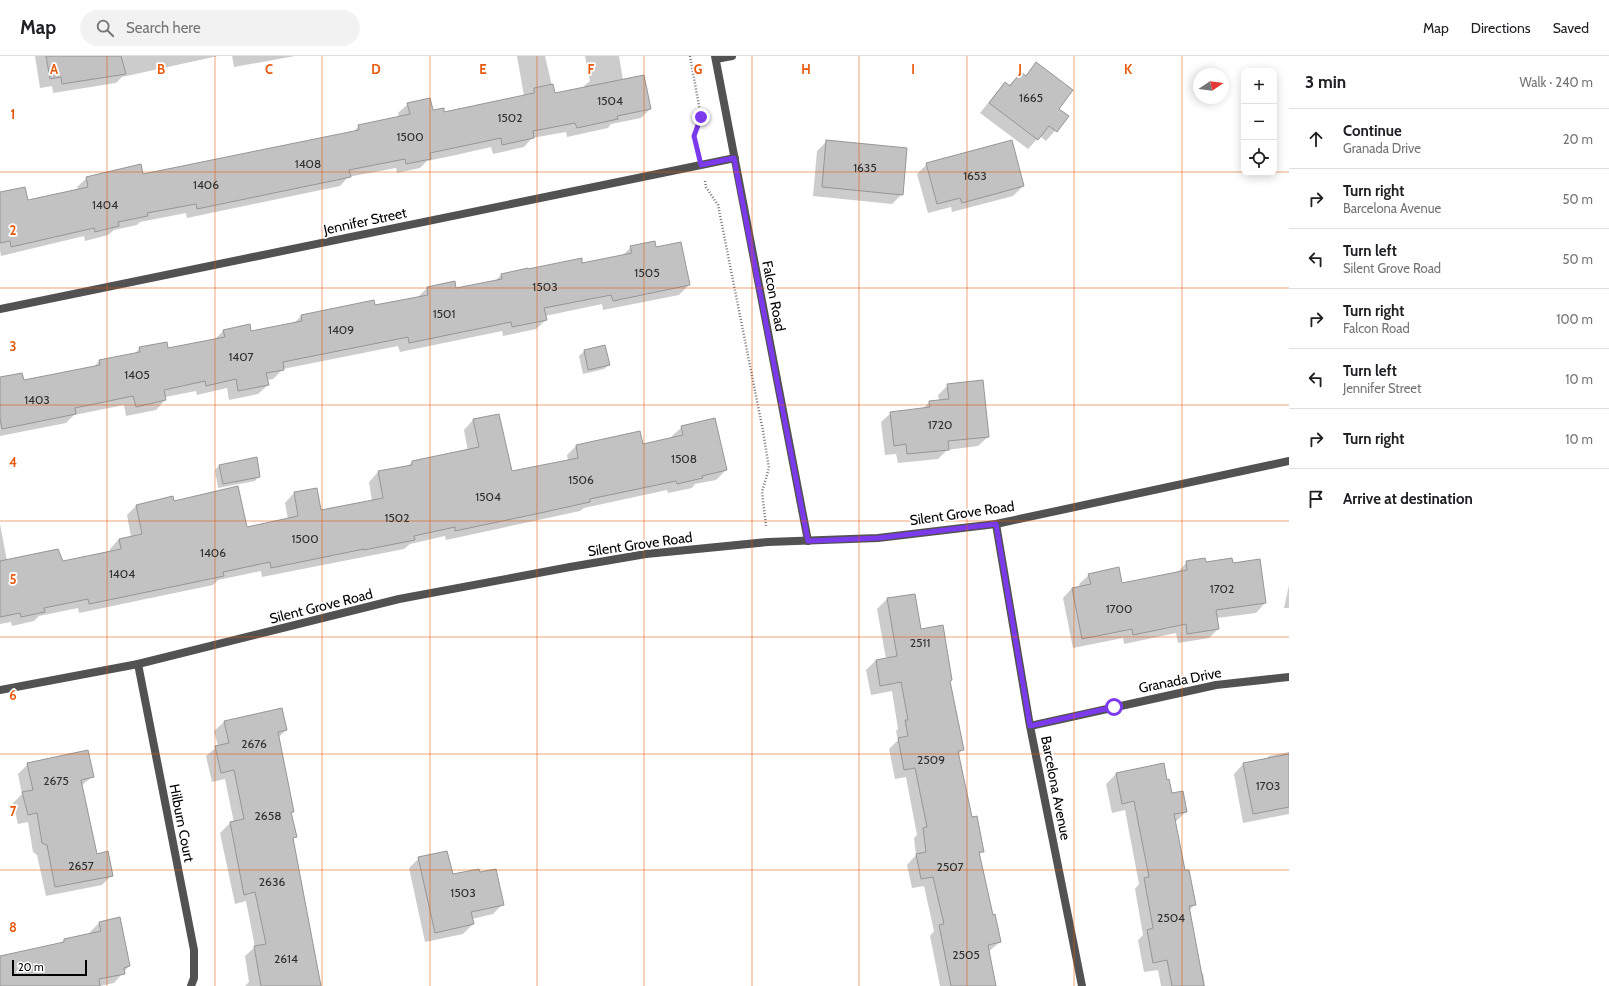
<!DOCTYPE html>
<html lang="en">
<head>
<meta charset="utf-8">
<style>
  :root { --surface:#fff; --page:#f2f2f2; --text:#202124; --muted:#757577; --line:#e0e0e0 }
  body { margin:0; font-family:Cabin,sans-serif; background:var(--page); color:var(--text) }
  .controls { position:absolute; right:12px; top:12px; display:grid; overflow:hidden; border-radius:8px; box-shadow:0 2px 10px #0003 }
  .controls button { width:36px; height:36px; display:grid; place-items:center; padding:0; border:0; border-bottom:1px solid var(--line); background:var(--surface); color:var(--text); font:20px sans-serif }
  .compass { position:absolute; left:1193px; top:12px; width:36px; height:36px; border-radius:50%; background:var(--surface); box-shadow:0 2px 10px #0003; rotate:77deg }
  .scale { position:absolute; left:12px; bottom:10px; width:75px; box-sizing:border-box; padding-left:4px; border:2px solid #000; border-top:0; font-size:11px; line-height:14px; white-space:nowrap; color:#000; -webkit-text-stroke:3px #fff; paint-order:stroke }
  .stop { position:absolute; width:12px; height:12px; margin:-9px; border:3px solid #7c3aed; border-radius:50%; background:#fff }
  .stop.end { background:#7c3aed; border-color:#fff; box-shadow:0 1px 4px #0008 }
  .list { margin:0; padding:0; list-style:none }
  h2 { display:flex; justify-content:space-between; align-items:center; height:52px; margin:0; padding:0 16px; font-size:17px }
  h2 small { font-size:13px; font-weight:400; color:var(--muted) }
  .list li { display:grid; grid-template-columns:26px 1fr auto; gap:12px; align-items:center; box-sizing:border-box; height:60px; padding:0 16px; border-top:1px solid var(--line) }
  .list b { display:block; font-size:15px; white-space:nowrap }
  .list p { margin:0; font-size:13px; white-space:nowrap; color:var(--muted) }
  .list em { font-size:13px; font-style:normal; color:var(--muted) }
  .icon { flex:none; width:22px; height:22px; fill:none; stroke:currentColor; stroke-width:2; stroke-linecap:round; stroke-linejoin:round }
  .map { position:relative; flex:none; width:1289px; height:930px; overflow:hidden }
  header { display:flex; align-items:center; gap:24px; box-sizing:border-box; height:56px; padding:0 20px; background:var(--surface); border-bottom:1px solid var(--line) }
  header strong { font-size:19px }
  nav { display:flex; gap:22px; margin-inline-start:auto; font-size:14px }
  .search { width:280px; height:36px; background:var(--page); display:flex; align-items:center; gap:10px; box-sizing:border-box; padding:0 14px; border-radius:22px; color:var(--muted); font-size:15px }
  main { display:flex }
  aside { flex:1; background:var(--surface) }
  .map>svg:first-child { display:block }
  .shadow { fill:#0003 }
  .building { fill:#c2c2c2; stroke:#969696 }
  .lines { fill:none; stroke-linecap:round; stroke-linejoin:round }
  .path { stroke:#747474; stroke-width:2.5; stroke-dasharray:1 2; stroke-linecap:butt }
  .minor { stroke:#525252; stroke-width:8 }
  .tertiary { stroke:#525252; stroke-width:8 }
  .route { stroke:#7c3aed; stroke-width:5 }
  .grid { fill:none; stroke:#e8590c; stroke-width:1; stroke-opacity:0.55 }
  .labels { text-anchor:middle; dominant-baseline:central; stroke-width:3.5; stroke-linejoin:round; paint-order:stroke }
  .number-label { font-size:12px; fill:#303030 }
  .street-label { font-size:14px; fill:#000; stroke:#fff }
  .grid-label { font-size:13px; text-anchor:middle; font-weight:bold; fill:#e8590c; stroke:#fff; stroke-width:3.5; stroke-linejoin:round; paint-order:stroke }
</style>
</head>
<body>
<header>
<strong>Map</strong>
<div class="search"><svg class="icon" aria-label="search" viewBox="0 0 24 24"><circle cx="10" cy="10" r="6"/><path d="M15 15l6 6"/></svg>Search here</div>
<nav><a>Map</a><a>Directions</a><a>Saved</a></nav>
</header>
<main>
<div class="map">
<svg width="1289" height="930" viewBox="0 0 1289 930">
  <rect width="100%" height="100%" fill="#fff"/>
  <path class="shadow" d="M 35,0 L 218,0 L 122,21 L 116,27 L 53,37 L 52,30 L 40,32 Z
    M 232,0 L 295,0 L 234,11 Z
    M 517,0 L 545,0 L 554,38 L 585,32 L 584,30 L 590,25 L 585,0 L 619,0 L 623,24 L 650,53 L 641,62 L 611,68 L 608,72 L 567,81 L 566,76 L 532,82 L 524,91 L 493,98 L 491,91 L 456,99 L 427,105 L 420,112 L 397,117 L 396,112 L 348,121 L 340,130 L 187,162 L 186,157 L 140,166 L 137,169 L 114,174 L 108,179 L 85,185 L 84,180 L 1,200 L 0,194 L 0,137 L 27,146 L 78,134 L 77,131 L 87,122 L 142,119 L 353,76 L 359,70 L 399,62 L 398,57 L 408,48 L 432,56 L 444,57 L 524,40 Z
    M 1036,8 L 1058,53 L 1068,60 L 1046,85 L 1040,80 L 1028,93 L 980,57 L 996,37 L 1005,27 L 1008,30 L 1021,17 L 1025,20 Z
    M 827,85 L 902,138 L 892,148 L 813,140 L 817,95 Z
    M 927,108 L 1023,130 L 1013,140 L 952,156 L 951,151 L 928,157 L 917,118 Z
    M 631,191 L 655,192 L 689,229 L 679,239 L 603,254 L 602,248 L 545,260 L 546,264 L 536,273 L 503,280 L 502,275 L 400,296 L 398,290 L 283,313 L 273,323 L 267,324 L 268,329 L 258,338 L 229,344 L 227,332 L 197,339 L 196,335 L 165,341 L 165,344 L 156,354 L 126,360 L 124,349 L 74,359 L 66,367 L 0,380 L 0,322 L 23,325 L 93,312 L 99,305 L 134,298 L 140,292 L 167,293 L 214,284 L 223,275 L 251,276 L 294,267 L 301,260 L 373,246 L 374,251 L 417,242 L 427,232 L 454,227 L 455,234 L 494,226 L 502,218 L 582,208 L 622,200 Z
    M 605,290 L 609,309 L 604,313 L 583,318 L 579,300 L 584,295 Z
    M 948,329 L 988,381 L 978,390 L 947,394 L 938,403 L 898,407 L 896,398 L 885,399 L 881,366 L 891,357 L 923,353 L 929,346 L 939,345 L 938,339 Z
    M 473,364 L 511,417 L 568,405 L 567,399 L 576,390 L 642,389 L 673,383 L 672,380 L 682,371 L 726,414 L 716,424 L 695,428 L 692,432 L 668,437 L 667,434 L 584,452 L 580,455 L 446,484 L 445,480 L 410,488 L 404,493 L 262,521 L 261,515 L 218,524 L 213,529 L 79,557 L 78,552 L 39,560 L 34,565 L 12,570 L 11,566 L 0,568 L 0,468 L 7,505 L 62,507 L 110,497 L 110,493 L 119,483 L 131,481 L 127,459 L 136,450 L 173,447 L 246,472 L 288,463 L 285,447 L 294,437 L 320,455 L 372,445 L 369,426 L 378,416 L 408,410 L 412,406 L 468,395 L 464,374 Z
    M 219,410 L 259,420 L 255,425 L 218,432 L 215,414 Z
    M 1187,506 L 1232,509 L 1265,547 L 1256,557 L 1217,562 L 1218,573 L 1209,582 L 1178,587 L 1176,577 L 1124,588 L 1123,582 L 1073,592 L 1063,542 L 1072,532 L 1080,531 L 1079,528 L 1089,519 L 1122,528 L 1177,517 Z
    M 1289,529 L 1289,552 L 1284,552 Z
    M 914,539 L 921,574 L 951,624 L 949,626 L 963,693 L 958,699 L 971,763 L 983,795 L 979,799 L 992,860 L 1000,886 L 988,896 L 995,930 L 940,930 L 930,880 L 934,875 L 924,830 L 912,832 L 907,809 L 916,799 L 914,782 L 917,779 L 906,721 L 895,723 L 889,693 L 898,684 L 896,675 L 898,673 L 892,635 L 871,639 L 866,614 L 876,604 L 886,603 L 877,553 L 887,543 Z
    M 281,654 L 286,674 L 278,682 L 293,756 L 291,758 L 295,781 L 293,783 L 319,930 L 245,930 L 249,926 L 245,900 L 255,891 L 246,845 L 235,848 L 220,777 L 230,767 L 234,767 L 225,723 L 212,726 L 206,700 L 218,690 L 214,675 L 224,666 Z
    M 1289,696 L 1289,758 L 1243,767 L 1234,718 L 1243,708 L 1265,704 L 1269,700 Z
    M 28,708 L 93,720 L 81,730 L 96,799 L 112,819 L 102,829 L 46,840 L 37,799 L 33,796 L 28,766 L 18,768 L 13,747 L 22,738 L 18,718 Z
    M 1163,709 L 1166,725 L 1172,738 L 1186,756 L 1175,766 L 1185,816 L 1194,849 L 1189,855 L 1201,918 L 1203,917 L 1205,930 L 1161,930 L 1158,914 L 1144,916 L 1138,884 L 1143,879 L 1135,833 L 1139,828 L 1125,754 L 1112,757 L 1106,728 L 1116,718 Z
    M 419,802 L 452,819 L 503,848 L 493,858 L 472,863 L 473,868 L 463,878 L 425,886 L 409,812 Z
    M 99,867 L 129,910 L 114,927 L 100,930 L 0,930 L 0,901 L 59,889 L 64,884 L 90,878 L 90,876 Z"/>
  <path class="building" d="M 46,0 L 121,0 L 126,18 L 62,28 L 61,21 L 50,23 Z
    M 1036,6 L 1073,34 L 1059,53 L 1069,60 L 1057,76 L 1049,70 L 1038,84 L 989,47 L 1005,26 L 1010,30 L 1021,16 L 1026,20 Z
    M 644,19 L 651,53 L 617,60 L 618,63 L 577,72 L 575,67 L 533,75 L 534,82 L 502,89 L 501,82 L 430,97 L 431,103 L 406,108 L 405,103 L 349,114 L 351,121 L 197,153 L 196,148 L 147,157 L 148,160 L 118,166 L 119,170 L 95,176 L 94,172 L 11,191 L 10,185 L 0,187 L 0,136 L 25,131 L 28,144 L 88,131 L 86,121 L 141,108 L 143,118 L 359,74 L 358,69 L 410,58 L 407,47 L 430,42 L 433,54 L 444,52 L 444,56 L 534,37 L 534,32 L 553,28 L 555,37 Z
    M 826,84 L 907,92 L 903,139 L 822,131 Z
    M 1012,84 L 1024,130 L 962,147 L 960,142 L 937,148 L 926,107 Z
    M 655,185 L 656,191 L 681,186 L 690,229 L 613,245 L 611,239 L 544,252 L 547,264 L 512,271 L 511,266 L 409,287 L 408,281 L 283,306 L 284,314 L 266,317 L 269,329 L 238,335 L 236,323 L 206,330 L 205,325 L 164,334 L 166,344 L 136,351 L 133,340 L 75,352 L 76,358 L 2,373 L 0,362 L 0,321 L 22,317 L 24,324 L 100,309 L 99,304 L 140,296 L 139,291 L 167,286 L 168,292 L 225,281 L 223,274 L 250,268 L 251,275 L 302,265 L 301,259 L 374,244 L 375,249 L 428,239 L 427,231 L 455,225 L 456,232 L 502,223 L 501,218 L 528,212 L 528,213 L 582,202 L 582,207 L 632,197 L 630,190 Z
    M 605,289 L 610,309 L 588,314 L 584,294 Z
    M 983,324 L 989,381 L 948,385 L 949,394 L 907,398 L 906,388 L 894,390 L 890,356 L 930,351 L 929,345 L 949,343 L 947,328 Z
    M 499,358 L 512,415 L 578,402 L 576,389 L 640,375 L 643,388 L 683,379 L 681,370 L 715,362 L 727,414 L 702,420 L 703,422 L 677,428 L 676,425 L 590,443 L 590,446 L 531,459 L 455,475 L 455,471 L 414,480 L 415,484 L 364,494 L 364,493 L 271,512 L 270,506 L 223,516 L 224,520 L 181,529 L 89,548 L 88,543 L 44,552 L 45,556 L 21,561 L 20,557 L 0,561 L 0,505 L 58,493 L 63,505 L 121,493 L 119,483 L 142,478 L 136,449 L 173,440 L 174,445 L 238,430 L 247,471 L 298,460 L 294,436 L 317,432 L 321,454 L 383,442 L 378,415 L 412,409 L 412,405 L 479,391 L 473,363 Z
    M 257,401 L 260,421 L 223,428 L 219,409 Z
    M 1205,502 L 1206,506 L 1232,502 L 1233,507 L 1260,503 L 1266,547 L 1216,554 L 1219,573 L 1187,578 L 1186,568 L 1133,579 L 1132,573 L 1082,583 L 1072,532 L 1091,528 L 1088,518 L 1119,511 L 1122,527 L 1187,514 L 1186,505 Z
    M 915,538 L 921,573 L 943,569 L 952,624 L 950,625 L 964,694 L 958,695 L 972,761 L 977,760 L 984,796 L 979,796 L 993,859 L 995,858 L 1001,886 L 988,889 L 996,930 L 951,930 L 939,869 L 944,868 L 933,821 L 921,823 L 916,798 L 926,796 L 923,772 L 927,771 L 915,712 L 904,714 L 898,682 L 908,680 L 905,664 L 908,664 L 901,626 L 880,630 L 876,604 L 897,600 L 887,542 Z
    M 282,652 L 287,674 L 278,676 L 294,756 L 291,756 L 297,781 L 293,782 L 321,930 L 261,930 L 254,890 L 266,888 L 255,836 L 244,839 L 230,766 L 244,763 L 234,714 L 221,717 L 215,690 L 229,687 L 224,665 Z
    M 88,694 L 94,721 L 81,724 L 97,798 L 108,795 L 113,820 L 55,831 L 47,789 L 42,787 L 37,757 L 28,759 L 22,736 L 33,734 L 27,707 Z
    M 1289,698 L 1289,751 L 1253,758 L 1243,707 Z
    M 1164,707 L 1167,724 L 1169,723 L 1172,737 L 1183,735 L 1187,756 L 1174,758 L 1185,814 L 1189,814 L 1196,849 L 1189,850 L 1204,930 L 1172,930 L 1167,904 L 1153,907 L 1147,874 L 1153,872 L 1144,822 L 1149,821 L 1134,745 L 1122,748 L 1116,717 Z
    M 447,795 L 453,818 L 479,813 L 480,816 L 496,813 L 504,849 L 471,856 L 474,868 L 435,877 L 418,801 Z
    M 120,861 L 130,910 L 124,912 L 125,918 L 99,923 L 100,930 L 0,930 L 0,900 L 64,886 L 64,883 L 101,875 L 99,866 Z"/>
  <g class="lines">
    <path class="path" d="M 690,0 L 701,61 L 694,80 L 697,93
      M 705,125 L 706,131 L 718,149 L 763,375 L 769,412 L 762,436 L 766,470"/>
    <path class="minor" d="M 715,0 L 808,485
      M 716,3 L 732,0
      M 0,253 L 735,102
      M 996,468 L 1030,670 L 1082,930
      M 138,608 L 194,894 L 194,922 L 191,930
      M 1030,670 L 1216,629 L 1289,621"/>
    <path class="tertiary" d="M 0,634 L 138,608 L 399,543 L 570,511 L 646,498 L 768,486 L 878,482 L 996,468 L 1289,405"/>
  </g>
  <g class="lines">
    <path class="route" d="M 701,61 L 694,80 L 701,109 L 734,102 L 808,485 L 878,482 L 996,468 L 1030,670 L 1114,651"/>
  </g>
  <path class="grid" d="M 107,0 L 107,930M 215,0 L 215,930M 322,0 L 322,930M 430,0 L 430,930M 537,0 L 537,930M 644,0 L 644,930M 752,0 L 752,930M 859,0 L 859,930M 967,0 L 967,930M 1074,0 L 1074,930M 1182,0 L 1182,930M 0,116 L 1244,116M 1274,116 L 1289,116M 0,232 L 1289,232M 0,349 L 1289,349M 0,465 L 1289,465M 0,581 L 1289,581M 0,698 L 1289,698M 0,814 L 1289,814"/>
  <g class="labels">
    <g class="number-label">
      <text x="1031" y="41">1665</text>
      <text x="610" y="44">1504</text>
      <text x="510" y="61">1502</text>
      <text x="410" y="80">1500</text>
      <text x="308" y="107">1408</text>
      <text x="865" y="111">1635</text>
      <text x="975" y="119">1653</text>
      <text x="206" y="128">1406</text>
      <text x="105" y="148">1404</text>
      <text x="647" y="216">1505</text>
      <text x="545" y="230">1503</text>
      <text x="444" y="257">1501</text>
      <text x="341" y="273">1409</text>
      <text x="241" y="300">1407</text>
      <text x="137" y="318">1405</text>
      <text x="37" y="343">1403</text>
      <text x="940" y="368">1720</text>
      <text x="684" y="402">1508</text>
      <text x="581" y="423">1506</text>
      <text x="488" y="440">1504</text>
      <text x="397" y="461">1502</text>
      <text x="305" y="482">1500</text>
      <text x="213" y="496">1406</text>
      <text x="122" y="517">1404</text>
      <text x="1222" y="532">1702</text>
      <text x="1119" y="552">1700</text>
      <text x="920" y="586">2511</text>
      <text x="254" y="687">2676</text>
      <text x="931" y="703">2509</text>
      <text x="56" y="724">2675</text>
      <text x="1268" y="729">1703</text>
      <text x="268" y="759">2658</text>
      <text x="81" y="809">2657</text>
      <text x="950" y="810">2507</text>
      <text x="272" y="825">2636</text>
      <text x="463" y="836">1503</text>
      <text x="1171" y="861">2504</text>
      <text x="966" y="898">2505</text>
      <text x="286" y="902">2614</text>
    </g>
    <g class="street-label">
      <text transform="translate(365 165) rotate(-12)">Jennifer Street</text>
      <text transform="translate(774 240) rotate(79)">Falcon Road</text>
      <text transform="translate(962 457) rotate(-8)">Silent Grove Road</text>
      <text transform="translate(640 488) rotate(-8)">Silent Grove Road</text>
      <text transform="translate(321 550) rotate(-14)">Silent Grove Road</text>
      <text transform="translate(1180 624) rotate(-11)">Granada Drive</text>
      <text transform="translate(1056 732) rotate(79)">Barcelona Avenue</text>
      <text transform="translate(182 767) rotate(79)">Hilburn Court</text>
    </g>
  </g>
  <g class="grid-label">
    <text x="54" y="18">A</text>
    <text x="161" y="18">B</text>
    <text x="269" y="18">C</text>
    <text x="376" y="18">D</text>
    <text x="483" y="18">E</text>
    <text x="591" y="18">F</text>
    <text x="698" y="18">G</text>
    <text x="806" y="18">H</text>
    <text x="913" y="18">I</text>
    <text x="1020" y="18">J</text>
    <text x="1128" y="18">K</text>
    <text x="13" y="63">1</text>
    <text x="13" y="179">2</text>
    <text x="13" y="295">3</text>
    <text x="13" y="411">4</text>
    <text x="13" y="528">5</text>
    <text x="13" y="644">6</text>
    <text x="13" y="760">7</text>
    <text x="13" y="876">8</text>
  </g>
</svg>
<div class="controls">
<button>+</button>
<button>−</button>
<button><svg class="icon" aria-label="locate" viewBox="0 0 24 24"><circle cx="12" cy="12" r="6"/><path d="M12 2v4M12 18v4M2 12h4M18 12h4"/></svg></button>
</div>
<svg class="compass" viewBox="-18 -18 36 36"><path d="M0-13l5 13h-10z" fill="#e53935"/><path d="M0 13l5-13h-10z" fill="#757577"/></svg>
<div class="scale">20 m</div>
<div class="stop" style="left:1114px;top:651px"></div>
<div class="stop end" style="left:701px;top:61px"></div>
</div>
<aside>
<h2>3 min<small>Walk · 240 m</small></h2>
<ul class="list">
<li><svg class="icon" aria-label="ahead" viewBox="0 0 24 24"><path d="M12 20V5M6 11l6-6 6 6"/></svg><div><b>Continue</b><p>Granada Drive</p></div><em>20 m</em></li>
<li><svg class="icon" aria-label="right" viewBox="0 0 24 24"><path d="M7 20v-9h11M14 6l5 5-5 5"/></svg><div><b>Turn right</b><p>Barcelona Avenue</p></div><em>50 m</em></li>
<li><svg class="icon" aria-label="left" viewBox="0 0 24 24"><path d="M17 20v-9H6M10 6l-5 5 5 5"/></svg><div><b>Turn left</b><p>Silent Grove Road</p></div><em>50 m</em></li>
<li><svg class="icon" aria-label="right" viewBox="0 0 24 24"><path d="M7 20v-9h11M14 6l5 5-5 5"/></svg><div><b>Turn right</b><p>Falcon Road</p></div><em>100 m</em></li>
<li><svg class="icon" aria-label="left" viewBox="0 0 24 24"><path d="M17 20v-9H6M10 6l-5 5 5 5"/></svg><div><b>Turn left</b><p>Jennifer Street</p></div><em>10 m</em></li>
<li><svg class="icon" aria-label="right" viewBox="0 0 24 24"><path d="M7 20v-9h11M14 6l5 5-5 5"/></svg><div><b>Turn right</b></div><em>10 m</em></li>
<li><svg class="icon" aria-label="arrive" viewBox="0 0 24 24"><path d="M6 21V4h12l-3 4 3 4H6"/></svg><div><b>Arrive at destination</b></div></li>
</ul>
</aside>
</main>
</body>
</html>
